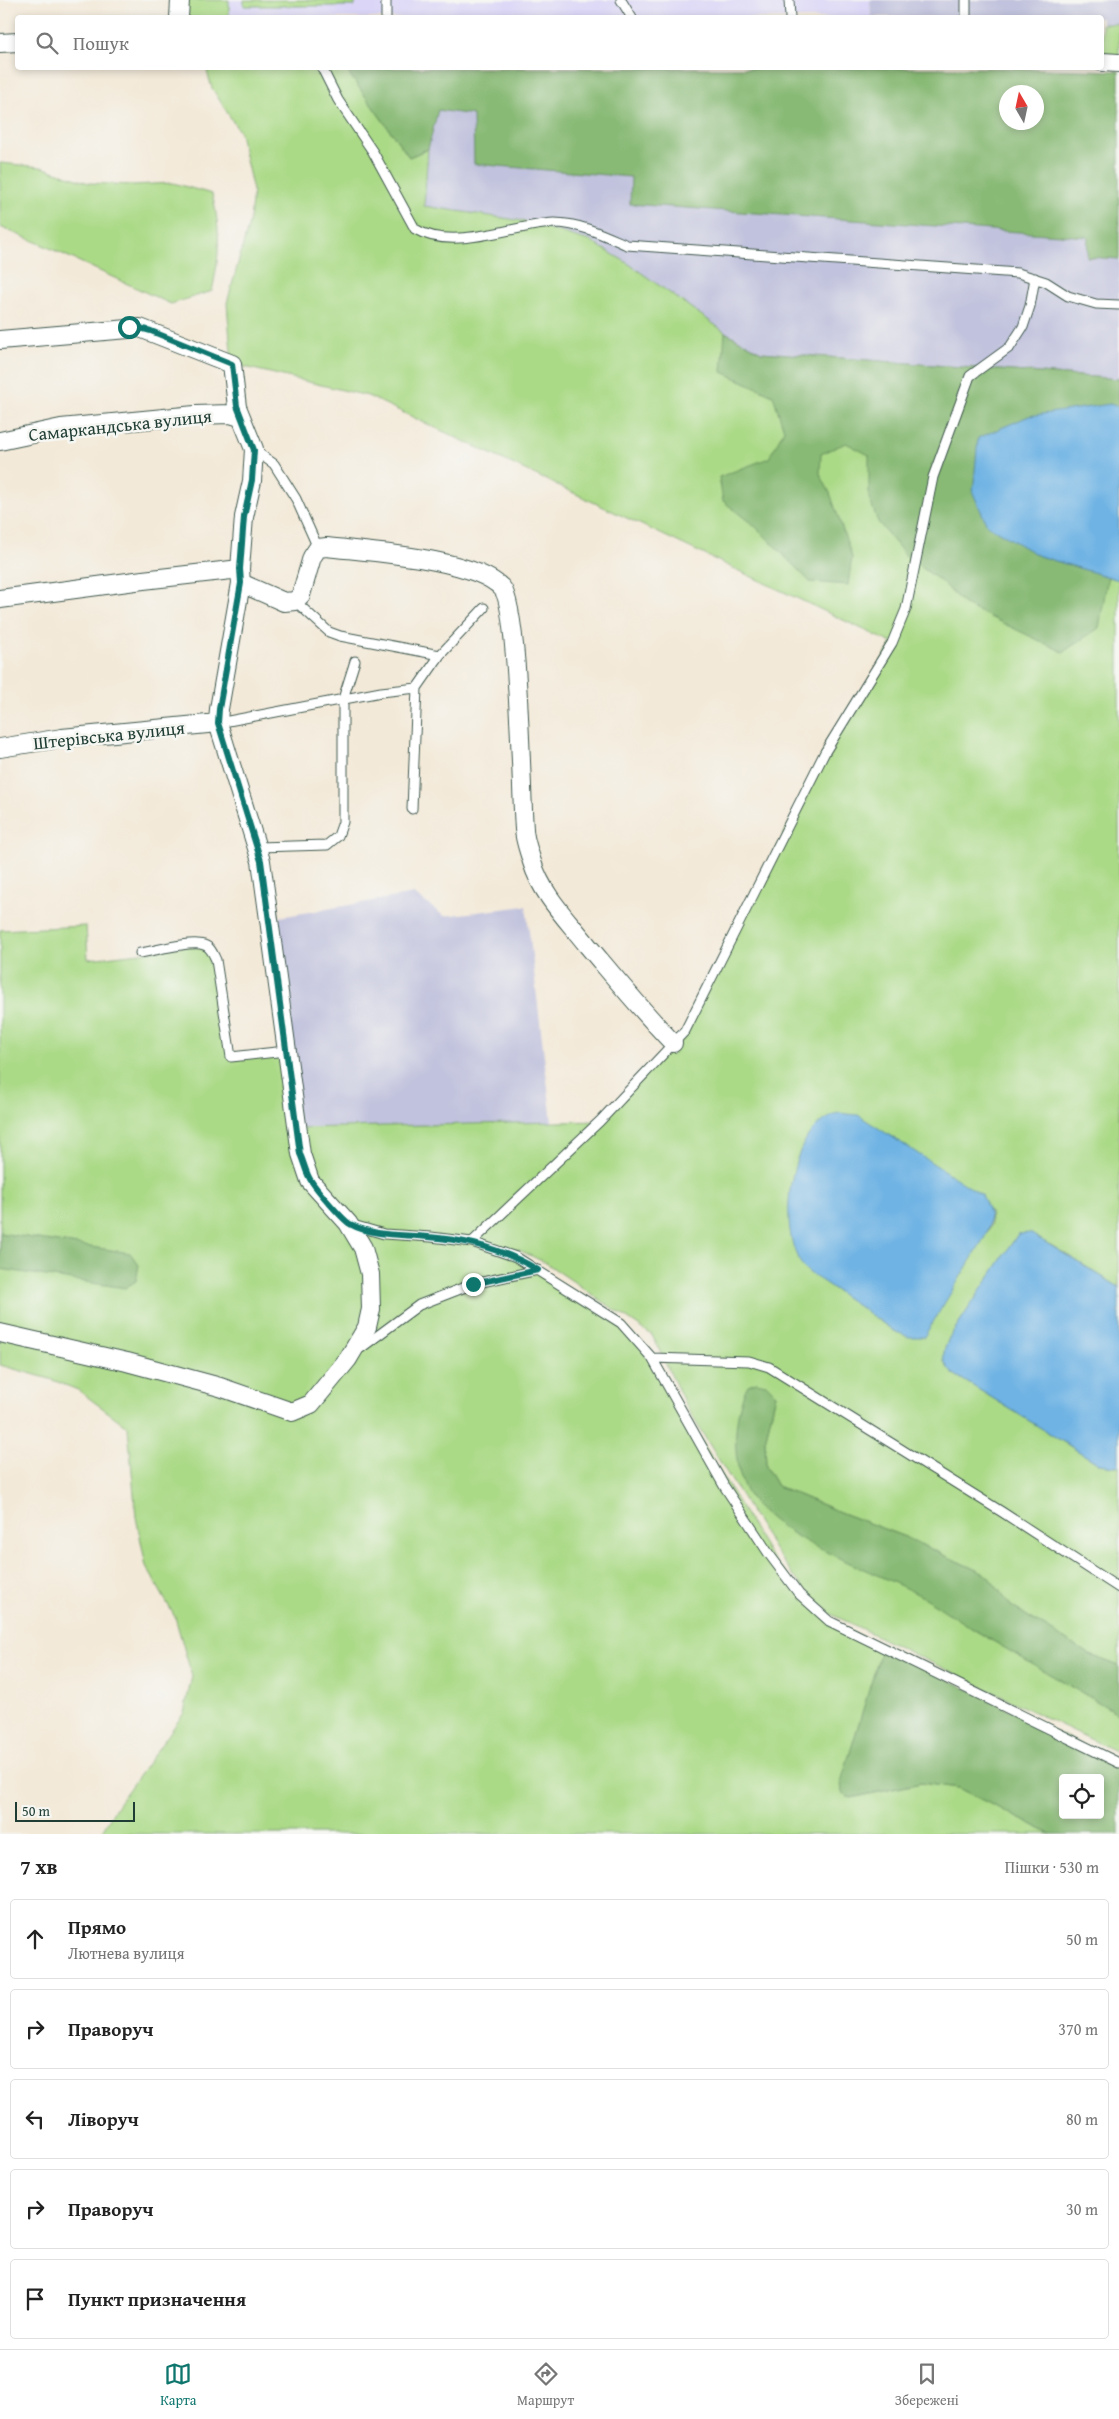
<!DOCTYPE html>
<html lang="uk">
<head>
<meta charset="utf-8">
<style>
  :root { --surface:#fff; --page:#f2f2f2; --text:#222; --muted:#767676; --line:#e0e0e0; --accent:#0f766e }
  body { margin:0; font-family:"Gentium Book Plus",serif; background:var(--page); color:var(--text) }
  .controls { position:absolute; right:15px; bottom:15px; display:grid; overflow:hidden; border-radius:5px; box-shadow:0 2px 8px #0003 }
  .controls button { width:45px; height:45px; display:grid; place-items:center; padding:0; border:0; border-bottom:1px solid var(--line); background:var(--surface); color:var(--text); font:25px sans-serif }
  .compass { position:absolute; left:999px; top:85px; width:45px; height:45px; border-radius:50%; background:var(--surface); box-shadow:0 2px 8px #0003; rotate:351deg }
  .scale { position:absolute; left:15px; bottom:12px; width:120px; box-sizing:border-box; padding-left:5px; border:2px solid #1f3d34; border-top:0; font-size:14px; line-height:18px; white-space:nowrap; color:#1f3d34; -webkit-text-stroke:4px #f6f6f2; paint-order:stroke }
  .stop { position:absolute; width:15px; height:15px; margin:-11px; border:4px solid #0f766e; border-radius:50%; background:#fff }
  .stop.end { background:#0f766e; border-color:#fff; box-shadow:0 1px 5px #0008 }
  .list { margin:0; padding:0; list-style:none }
  h2 { display:flex; justify-content:space-between; align-items:center; height:65px; margin:0; padding:0 20px; font-size:21px }
  h2 small { font-size:16px; font-weight:400; color:var(--muted) }
  .list li { display:grid; grid-template-columns:32px 1fr auto; gap:15px; align-items:center; box-sizing:border-box; height:80px; margin:0 10px 10px; padding:0 10px; border:1px solid var(--line); border-radius:5px }
  .list b { display:block; font-size:19px; white-space:nowrap }
  .list p { margin:0; font-size:16px; white-space:nowrap; color:var(--muted) }
  .list em { font-size:16px; font-style:normal; color:var(--muted) }
  .icon { flex:none; width:28px; height:28px; fill:none; stroke:currentColor; stroke-width:2; stroke-linecap:round; stroke-linejoin:round }
  .map { position:relative; flex:none; width:1119px; height:1834px; overflow:hidden }
  .search { position:absolute; background:var(--surface); box-shadow:0 2px 8px #0003; left:15px; right:15px; top:15px; height:55px; display:flex; align-items:center; gap:12px; box-sizing:border-box; padding:0 18px; border-radius:5px; color:var(--muted); font-size:19px }
  .sheet { height:515px; background:var(--surface) }
  nav { display:flex; justify-content:space-around; align-items:center; box-sizing:border-box; height:70px; border-top:1px solid var(--line); background:var(--surface); font-size:14px; color:var(--muted) }
  nav a { display:grid; justify-items:center; gap:2px }
  nav .on { color:var(--accent) }
  .map>svg:first-child { display:block }
  .built { fill:#dbd6f7 }
  .industrial { fill:#c1c2dd }
  .green { fill:#abda87; stroke:#658c5e; fill-rule:evenodd }
  .forest { fill:#88ba74; stroke:#547c54; fill-rule:evenodd }
  .water { fill:#6eb3e4; stroke:#46788c }
  .lines { fill:none; stroke-linecap:round; stroke-linejoin:round }
  .lane-casing { stroke:#3f574d; stroke-width:11 }
  .street-casing { stroke:#3f574d; stroke-width:20 }
  .lane { stroke:#fff; stroke-width:9 }
  .street { stroke:#fff; stroke-width:18 }
  .route { stroke:#0f766e; stroke-width:6 }
  .labels { text-anchor:middle; dominant-baseline:central; stroke-width:5; stroke-linejoin:round; paint-order:stroke }
  .street-label { font-size:18px; fill:#1f3d34; stroke:#f6f6f2 }
</style>
</head>
<body>
<div class="map">
<svg width="1119" height="1834" viewBox="0 0 1119 1834">
  <rect width="100%" height="100%" fill="#f6f6f2"/>
  <filter id="ink" filterUnits="userSpaceOnUse"><feTurbulence type="fractalNoise" baseFrequency=".02" numOctaves="2"/><feDisplacementMap in="SourceGraphic" scale="10" xChannelSelector="R" yChannelSelector="G"/><feConvolveMatrix kernelMatrix="1 2 1 2 8 2 1 2 1" color-interpolation-filters="sRGB"/></filter>
  <filter id="wash" filterUnits="userSpaceOnUse"><feTurbulence type="fractalNoise" baseFrequency=".0096" numOctaves="4" result="noise"/><feDisplacementMap in="SourceGraphic" scale="20" xChannelSelector="R" yChannelSelector="G"/><feGaussianBlur stdDeviation="1.12" result="paint"/><feColorMatrix in="noise" values="0 0 0 0 0 0 0 0 0 0 0 0 0 0 0 0 0 1.4 0 .05"/><feComposite in="paint" operator="in"/></filter>
  <g filter="url(#wash)">
    <rect width="100%" height="100%" fill="#f3e9d8"/>
    <path class="built" d="M 229,0 L 870,0 L 871,18 L 229,18 Z"/>
    <path class="industrial" d="M 870,0 L 1119,0 L 1119,24 L 1102,24 L 1102,18 L 871,17 Z
      M 438,110 L 473,115 L 474,164 L 631,177 L 630,204 L 1089,237 L 1087,257 L 1119,259 L 1119,379 L 761,352 L 725,332 L 626,262 L 424,206 L 428,149 Z
      M 414,894 L 444,916 L 526,906 L 552,1122 L 299,1128 L 268,919 Z"/>
    <path class="green" d="M 180,0 L 229,0 L 229,17 L 179,18 Z
      M 244,0 L 355,0 L 355,6 L 244,6 Z
      M 1102,24 L 1119,24 L 1119,63 L 1102,62 Z
      M 206,68 L 345,68 L 409,157 L 428,149 L 424,206 L 523,221 L 590,241 L 626,262 L 725,332 L 761,352 L 1119,379 L 1119,407 L 1109,404 L 1039,556 L 1119,580 L 1119,1287 L 1051,1245 L 1018,1234 L 949,1338 C 943,1353 940,1360 952,1373 L 1099,1464 L 1116,1466 L 1119,1465 L 1119,1666 L 1090,1655 L 1011,1606 L 987,1575 L 905,1537 L 842,1513 L 777,1486 L 766,1467 L 765,1441 L 776,1394 L 737,1469 L 976,1631 L 1119,1714 L 1119,1753 L 831,1614 L 803,1588 L 775,1551 L 687,1408 L 652,1335 L 546,1263 L 519,1250 L 477,1243 L 516,1257 L 621,1323 L 652,1358 L 769,1554 L 829,1621 L 882,1647 L 842,1782 L 851,1798 L 921,1783 L 958,1788 L 1051,1834 L 100,1834 L 118,1804 L 184,1713 L 192,1676 L 175,1617 L 146,1566 L 136,1517 L 128,1427 L 78,1390 L 50,1379 L 0,1365 L 0,930 L 86,926 L 88,959 L 140,953 L 195,944 L 212,951 L 231,1056 L 286,1051 L 299,1128 L 600,1121 L 685,1031 L 825,752 L 892,643 L 368,396 L 232,364 L 227,303 L 250,220 L 253,191 L 240,133 L 212,88 ZM 798,1156 L 990,1212 L 991,1224 L 986,1235 L 894,1331 L 804,1268 L 795,1250 L 789,1204 L 792,1180 Z
      M 0,163 L 41,167 L 89,183 L 133,185 L 173,183 L 212,194 C 221,230 220,255 212,291 L 171,304 L 43,245 L 0,227 Z"/>
    <path class="forest" d="M 345,68 L 1004,68 L 1119,71 L 1119,259 L 1087,257 L 1088,237 L 630,204 L 631,177 L 474,164 L 473,115 L 438,110 L 428,149 L 409,157 ZM 1006,92 L 1036,92 L 1036,122 L 1006,122 Z
      M 725,332 L 761,352 L 1119,379 L 1119,407 L 1109,404 L 1039,556 L 1108,576 L 1099,628 L 1063,652 L 965,605 L 939,580 L 906,556 L 878,522 L 869,498 L 869,455 L 846,443 L 821,454 L 820,474 L 830,493 L 852,557 L 848,585 L 810,582 L 757,528 L 723,501 L 719,477 L 769,458 L 784,430 L 773,395 L 722,372 Z
      M 0,1233 L 130,1253 L 139,1265 L 136,1281 L 125,1288 L 0,1269 Z
      M 756,1382 L 766,1384 L 776,1394 L 765,1441 L 766,1467 L 777,1486 L 842,1513 L 905,1537 L 987,1575 L 1011,1606 L 1090,1655 L 1119,1666 L 1119,1714 C 1072,1687 1024,1660 978,1632 C 959,1621 942,1608 923,1597 C 872,1569 795,1547 755,1504 C 730,1478 731,1415 748,1385 Z
      M 882,1647 L 1119,1763 L 1119,1834 L 1051,1834 L 958,1788 L 921,1783 L 851,1798 L 842,1793 L 841,1782 ZM 1063,1778 L 1100,1778 L 1100,1815 L 1063,1815 Z"/>
    <path class="water" d="M 1110,404 L 1119,407 L 1119,580 L 1039,556 L 987,525 L 973,493 L 978,438 L 1029,416 Z
      M 838,1113 L 858,1115 L 982,1195 C 989,1210 993,1219 986,1235 L 924,1337 L 909,1337 L 894,1331 C 872,1316 850,1300 828,1285 C 821,1280 809,1274 803,1267 C 780,1235 787,1168 808,1136 C 816,1125 827,1118 838,1113 Z
      M 1030,1233 L 1119,1287 L 1119,1465 L 1116,1466 L 1099,1464 L 952,1373 C 940,1360 943,1353 949,1338 L 1018,1234 Z"/>
  </g>
  <g filter="url(#ink)">
    <g class="lines">
      <g class="lane-casing">
        <path id="lane" d="M 386,0 L 386,18
          M 621,0 L 632,18
          M 789,0 L 790,18
          M 966,0 L 966,18
          M 322,68 L 338,100 L 373,152 L 415,229 C 453,252 512,225 554,223 C 580,223 604,235 627,245 L 1018,273 L 1046,282 L 1068,296 L 1096,304 L 1119,305
          M 254,450 L 274,464 L 296,499 L 318,548
          M 295,601 L 329,632 L 340,636 L 440,655 L 484,608
          M 218,723 L 381,692 L 417,688 L 440,655
          M 412,809 L 417,688
          M 258,847 L 327,845 L 338,836 L 343,822 L 343,699 L 355,661
          M 140,953 C 155,951 191,940 204,945 C 211,947 213,954 216,960 L 231,1057 L 286,1051
          M 353,1225 L 384,1234 L 431,1237 L 472,1242 L 516,1257 L 621,1323 L 652,1358 L 724,1486 L 769,1554 L 799,1594 L 829,1621 L 1119,1763
          M 472,1242 L 600,1121 L 685,1031 L 825,752 L 892,643 L 906,609 L 933,477 L 970,376 L 1010,347 L 1023,327 L 1030,306 L 1035,278
          M 361,1348 L 419,1305 L 473,1284 L 538,1270
          M 652,1358 L 749,1361 L 769,1367 L 1002,1512 L 1119,1588"/>
      </g>
      <g class="street-casing">
        <path id="street" d="M 179,18 L 180,0
          M 0,43 L 18,42
          M 1102,62 L 1119,63
          M 0,340 L 140,328 L 232,364 L 237,407 L 254,449 L 252,481 L 244,517 L 240,569 L 241,583 L 219,709 L 218,723 L 261,861 L 301,1154 L 310,1181 L 348,1223 L 363,1248 L 370,1274 L 371,1309 L 367,1327 L 348,1359 L 311,1404 L 292,1412 L 220,1387 L 127,1362 L 0,1333
          M 0,441 L 61,428 L 195,415 L 230,414 L 240,417
          M 241,583 L 284,602 L 295,601 L 301,595 L 312,557 L 318,548 L 327,547 C 368,552 474,558 502,588 C 519,607 521,792 524,829 C 524,839 529,851 532,862 C 542,895 567,919 588,946 C 616,979 643,1012 673,1043
          M 0,599 L 143,580 L 240,569
          M 0,748 L 62,738 L 218,723"/>
      </g>
      <use href="#lane" class="lane"/>
      <use href="#street" class="street"/>
    </g>
  </g>
  <g class="lines" filter="url(#ink)">
    <path class="route" d="M 129,327 L 140,328 L 151,331 L 232,364 L 237,406 L 254,450 L 252,480 L 244,517 L 240,569 L 241,583 L 219,709 L 218,723 L 261,861 L 300,1154 C 304,1162 306,1175 312,1182 C 317,1190 343,1220 350,1224 C 374,1237 403,1234 429,1237 C 468,1240 505,1250 538,1270 L 473,1284"/>
  </g>
  <g class="labels">
    <g class="street-label">
      <text transform="translate(120 425) rotate(-6)">Самаркандська вулиця</text>
      <text transform="translate(109 735) rotate(-6)">Штерівська вулиця</text>
    </g>
  </g>
</svg>
<div class="controls">
<button><svg class="icon" aria-label="locate" viewBox="0 0 24 24"><circle cx="12" cy="12" r="6"/><path d="M12 2v4M12 18v4M2 12h4M18 12h4"/></svg></button>
</div>
<svg class="compass" viewBox="-18 -18 36 36"><path d="M0-13l5 13h-10z" fill="#e53935"/><path d="M0 13l5-13h-10z" fill="#767676"/></svg>
<div class="scale">50 m</div>
<div class="stop" style="left:129px;top:327px"></div>
<div class="stop end" style="left:473px;top:1284px"></div>
<div class="search"><svg class="icon" aria-label="search" viewBox="0 0 24 24"><circle cx="10" cy="10" r="6"/><path d="M15 15l6 6"/></svg>Пошук</div>
</div>
<section class="sheet">
<h2>7 хв<small>Пішки · 530 m</small></h2>
<ul class="list">
<li><svg class="icon" aria-label="ahead" viewBox="0 0 24 24"><path d="M12 20V5M6 11l6-6 6 6"/></svg><div><b>Прямо</b><p>Лютнева вулиця</p></div><em>50 m</em></li>
<li><svg class="icon" aria-label="right" viewBox="0 0 24 24"><path d="M7 20v-9h11M14 6l5 5-5 5"/></svg><div><b>Праворуч</b></div><em>370 m</em></li>
<li><svg class="icon" aria-label="left" viewBox="0 0 24 24"><path d="M17 20v-9H6M10 6l-5 5 5 5"/></svg><div><b>Ліворуч</b></div><em>80 m</em></li>
<li><svg class="icon" aria-label="right" viewBox="0 0 24 24"><path d="M7 20v-9h11M14 6l5 5-5 5"/></svg><div><b>Праворуч</b></div><em>30 m</em></li>
<li><svg class="icon" aria-label="arrive" viewBox="0 0 24 24"><path d="M6 21V4h12l-3 4 3 4H6"/></svg><div><b>Пункт призначення</b></div></li>
</ul>
</section>
<nav>
<a class="on"><svg class="icon" aria-label="map" viewBox="0 0 24 24"><path d="M3 6l6-2 6 2 6-2v14l-6 2-6-2-6 2zM9 4v14M15 6v14"/></svg>Карта</a>
<a><svg class="icon" aria-label="directions" viewBox="0 0 24 24"><path d="M12 3l9 9-9 9-9-9zM9 14v-3h6M13 9l2 2-2 2"/></svg>Маршрут</a>
<a><svg class="icon" aria-label="saved" viewBox="0 0 24 24"><path d="M7 4h10v16l-5-4-5 4z"/></svg>Збережені</a>
</nav>
</body>
</html>
